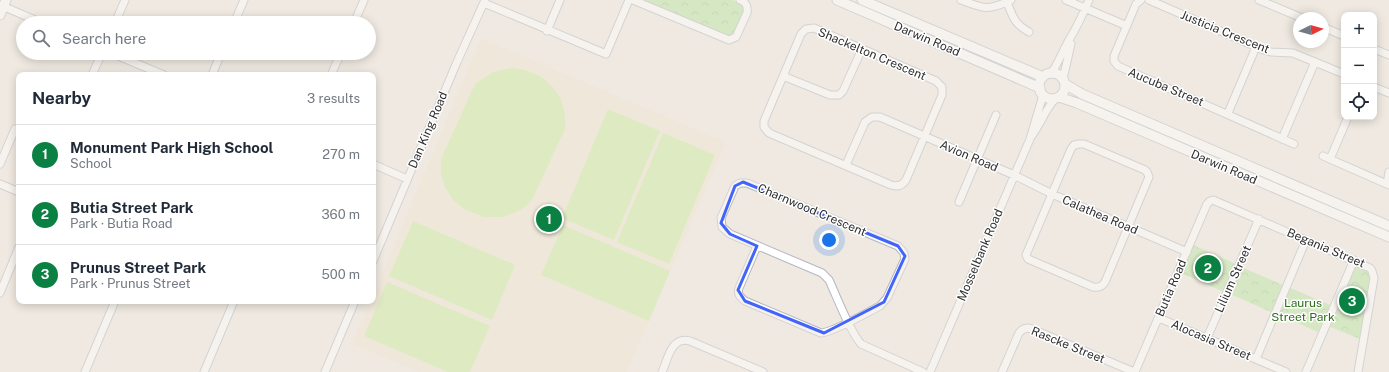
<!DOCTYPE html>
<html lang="en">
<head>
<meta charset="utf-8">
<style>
  :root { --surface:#fff; --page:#f6f6f7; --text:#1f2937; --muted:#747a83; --line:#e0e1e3; --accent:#0b8043 }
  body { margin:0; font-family:"Public Sans",sans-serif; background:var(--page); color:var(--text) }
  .controls { position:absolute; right:12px; top:12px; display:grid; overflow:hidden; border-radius:8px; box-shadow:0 2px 10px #0003 }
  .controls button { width:36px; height:36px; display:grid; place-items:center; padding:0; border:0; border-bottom:1px solid var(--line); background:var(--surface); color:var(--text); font:20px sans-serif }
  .compass { position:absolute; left:1293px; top:12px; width:36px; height:36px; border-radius:50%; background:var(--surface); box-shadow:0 2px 10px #0003; rotate:85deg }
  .you { position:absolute; left:829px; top:240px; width:14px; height:14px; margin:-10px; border:3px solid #fff; border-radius:50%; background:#1a73e8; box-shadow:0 0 0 6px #1a73e833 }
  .badge { display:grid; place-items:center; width:26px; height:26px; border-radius:50%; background:var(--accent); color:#fff; font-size:13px; font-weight:700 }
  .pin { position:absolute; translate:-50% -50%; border:2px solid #fff; box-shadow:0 1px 4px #0006 }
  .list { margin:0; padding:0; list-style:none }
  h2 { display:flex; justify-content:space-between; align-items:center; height:52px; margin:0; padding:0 16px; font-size:17px }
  h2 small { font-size:13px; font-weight:400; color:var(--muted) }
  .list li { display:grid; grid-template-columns:26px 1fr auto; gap:12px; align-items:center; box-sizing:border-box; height:60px; padding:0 16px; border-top:1px solid var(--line) }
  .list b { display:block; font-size:15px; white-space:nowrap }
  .list p { margin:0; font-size:13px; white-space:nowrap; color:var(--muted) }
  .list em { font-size:13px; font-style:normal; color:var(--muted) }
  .icon { flex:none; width:22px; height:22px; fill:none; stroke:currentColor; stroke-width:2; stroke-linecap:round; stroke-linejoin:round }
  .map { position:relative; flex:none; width:1389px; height:372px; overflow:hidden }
  .search { position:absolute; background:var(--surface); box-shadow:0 2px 10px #0003; left:16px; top:16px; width:360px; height:44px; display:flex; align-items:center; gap:10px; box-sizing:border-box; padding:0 14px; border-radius:22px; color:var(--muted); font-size:15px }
  .panel { position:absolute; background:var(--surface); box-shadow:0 2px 10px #0003; left:16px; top:72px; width:360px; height:232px; border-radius:8px }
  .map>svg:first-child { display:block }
  .education { fill:#f0e6d1 }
  .forest { fill:url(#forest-crowns) }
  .pitch { fill:#c9ec9a }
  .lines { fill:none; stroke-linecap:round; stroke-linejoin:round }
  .street-casing { stroke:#b4b7c1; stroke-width:9 }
  .secondary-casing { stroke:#b4b7c1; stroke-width:11 }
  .street { stroke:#fff; stroke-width:7 }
  .secondary { stroke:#fff; stroke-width:9 }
  .marked { fill:none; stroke:#4264fb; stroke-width:3; stroke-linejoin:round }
  .labels { text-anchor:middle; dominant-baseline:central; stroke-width:3; stroke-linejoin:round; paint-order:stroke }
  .street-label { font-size:12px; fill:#2e2e2e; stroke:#fff }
  .park-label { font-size:12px; fill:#2c6e1b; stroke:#fff }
</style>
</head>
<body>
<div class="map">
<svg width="1389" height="372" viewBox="0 0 1389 372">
  <defs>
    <pattern id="forest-crowns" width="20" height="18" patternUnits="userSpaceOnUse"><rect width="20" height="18" fill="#b6e59e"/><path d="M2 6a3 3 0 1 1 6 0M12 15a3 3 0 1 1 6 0" fill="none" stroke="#9dc588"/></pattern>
  </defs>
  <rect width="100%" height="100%" fill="#efe9e1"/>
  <path class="education" d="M 481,38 L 726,142 L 627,372 L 419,372 L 352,344 L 370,301 L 373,301 L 373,295 Z"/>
  <path class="forest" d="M 640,0 L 732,0 L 742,4 L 745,10 L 734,35 L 728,38 Z
    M 1193,245 L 1236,264 L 1224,292 L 1181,273 Z
    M 1357,266 C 1363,268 1369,268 1370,275 L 1360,339 L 1328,326 L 1354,267 Z
    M 1241,267 L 1283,285 L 1271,312 L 1230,294 Z
    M 1288,287 L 1330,305 L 1318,332 L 1277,314 Z"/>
  <path class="pitch" d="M 514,68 C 548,72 568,96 565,129 L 532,200 L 522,209 L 504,217 L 483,217 L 464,209 L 453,200 L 445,187 L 441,173 L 441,159 L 475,84 L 493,72 L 507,69 Z
    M 608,109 L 660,131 L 614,240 L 562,218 Z
    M 663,133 L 715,155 L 669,264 L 617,242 Z
    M 413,221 L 515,265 L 492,320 L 389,276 Z
    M 563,225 L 670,271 L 649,321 L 541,275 Z
    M 387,282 L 490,326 L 470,372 L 448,372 L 364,336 Z"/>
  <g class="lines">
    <g class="street-casing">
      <path id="street" d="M 633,0 L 729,40 L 736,37 L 747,13 C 748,6 746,2 740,0
        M 961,0 C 984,9 988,11 1011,0
        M 1006,0 C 1013,16 1013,23 1029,32
        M 1066,0 L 1127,26
        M 1141,0 L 1136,4 L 1114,56 L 1114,61 L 1118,66 L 1294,144
        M 1149,0 L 1264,50 L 1271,52 L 1293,53 L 1344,74
        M 1259,0 L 1302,18
        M 484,3 L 606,54 L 629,0
        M 0,5 L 42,23
        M 115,23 L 125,0
        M 234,23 L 244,0
        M 354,23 L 364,0
        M 1323,27 L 1344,36
        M 814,28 L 936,81 L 942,87 L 942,95 L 906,180 C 902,186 897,187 891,185 L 769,133 L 764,127 L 764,121 L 801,34 L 806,29 Z
        M 547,31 L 560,0
        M 1374,49 L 1389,55
        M 111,53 L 164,75
        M 1051,74 C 1058,63 1063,51 1069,40 C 1077,27 1083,14 1089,0
        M 92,75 L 102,53
        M 212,75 L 221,53
        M 331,75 L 341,53
        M 783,76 L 830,95 L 839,95 L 843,91 L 862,49
        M 1063,79 L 1071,44
        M 1374,87 L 1389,93
        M 1228,113 L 1256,47
        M 1031,137 C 1040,125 1045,110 1055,99
        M 1282,139 L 1315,62
        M 1079,144 L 1084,144 L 1145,170 L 1147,172 L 1149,177 L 1105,282 C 1102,287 1098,288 1093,287 L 1028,259 L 1026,255 L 1071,149 L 1074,145 Z
        M 1323,156 L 1389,185
        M 1330,159 L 1348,117
        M 0,164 L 15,129
        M 373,164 L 407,179
        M 846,165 L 865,122 L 872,117 L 880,117 L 1014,175 L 1052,194 L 1187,252
        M 0,184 L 19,192
        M 1387,184 L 1389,172
        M 959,202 L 996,115
        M 757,246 L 739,288 C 737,294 740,297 745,301 L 821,333 C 832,333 868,312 880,306 L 887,298 L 905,259 L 904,253 L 898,246 L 747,183 L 740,183 L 735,186 L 721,218 L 722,227 L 730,234 L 822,273 L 829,280 C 837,297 849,330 861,344 L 923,372
        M 373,261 L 457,62 L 485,0
        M 0,293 L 19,247
        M 1159,318 L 1286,372
        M 1207,338 L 1259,219
        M 1256,359 L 1306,240
        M 85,372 L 115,301
        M 204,372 L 234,301
        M 325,372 L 355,301
        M 662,372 C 668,359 671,336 690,341 L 763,372
        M 930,372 L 1030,139 L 1043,95
        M 1002,372 L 1019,333 C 1023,328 1027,327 1032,329 L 1134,372
        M 1135,372 L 1207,204 L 1210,201 L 1213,200 L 1370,268 L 1372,271 L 1374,278 L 1358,372
        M 1306,372 L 1354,260"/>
    </g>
    <g class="secondary-casing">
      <path id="secondary" d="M 837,0 L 1040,88
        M 862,0 L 1043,77
        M 0,15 L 6,0
        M1039 86a13 13 0 1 1 26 0a13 13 0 1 1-26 0Z
        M 1065,84 L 1082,94 L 1389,226
        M 1059,97 L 1077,103 L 1389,237"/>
    </g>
    <use href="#street" class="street"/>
    <use href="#secondary" class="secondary"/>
  </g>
  <path d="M0 0H1389V372H0ZM 743,182 L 898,246 L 905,256 L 884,302 L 824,333 L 745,301 L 738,290 L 757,246 L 730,234 L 721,223 L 735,186 Z" fill="#efe9e1" fill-opacity=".55" fill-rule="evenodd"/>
  <path class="marked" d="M 743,182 L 898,246 L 905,256 L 884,302 L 824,333 L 745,301 L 738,290 L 757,246 L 730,234 L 721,223 L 735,186 Z"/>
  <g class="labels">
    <g class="street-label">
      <text transform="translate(1225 32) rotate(22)">Justicia Crescent</text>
      <text transform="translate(927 39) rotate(23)">Darwin Road</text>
      <text transform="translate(872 54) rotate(23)">Shackelton Crescent</text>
      <text transform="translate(1166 87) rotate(23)">Aucuba Street</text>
      <text transform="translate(428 130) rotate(-67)">Dan King Road</text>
      <text transform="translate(969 156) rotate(23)">Avion Road</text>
      <text transform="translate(1224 167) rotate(23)">Darwin Road</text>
      <text transform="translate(812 210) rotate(23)">Charnwood Crescent</text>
      <text transform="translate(1100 215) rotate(23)">Calathea Road</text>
      <text transform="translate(1326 248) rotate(23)">Begania Street</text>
      <text transform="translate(980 255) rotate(-67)">Mosselbank Road</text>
      <text transform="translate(1233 279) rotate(-66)">Lilium Street</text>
      <text transform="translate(1171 288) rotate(-67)">Butia Road</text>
      <text transform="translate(1211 340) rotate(23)">Alocasia Street</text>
      <text transform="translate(1068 345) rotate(22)">Rascke Street</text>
    </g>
    <g class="park-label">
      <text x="1303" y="303">Laurus<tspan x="1303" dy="14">Street Park</tspan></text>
    </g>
  </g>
</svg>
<div class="controls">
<button>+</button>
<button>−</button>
<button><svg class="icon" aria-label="locate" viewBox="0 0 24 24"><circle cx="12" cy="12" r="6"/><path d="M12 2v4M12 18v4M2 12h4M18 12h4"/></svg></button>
</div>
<svg class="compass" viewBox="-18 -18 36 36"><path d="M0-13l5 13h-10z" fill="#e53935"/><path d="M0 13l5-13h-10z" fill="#747a83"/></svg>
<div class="you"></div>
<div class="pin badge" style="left:549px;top:219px">1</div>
<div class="pin badge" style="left:1208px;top:268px">2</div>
<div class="pin badge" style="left:1352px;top:301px">3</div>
<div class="search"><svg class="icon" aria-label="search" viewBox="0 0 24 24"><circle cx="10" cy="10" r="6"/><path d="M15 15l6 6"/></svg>Search here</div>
<section class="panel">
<h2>Nearby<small>3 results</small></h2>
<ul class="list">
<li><span class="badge">1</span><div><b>Monument Park High School</b><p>School</p></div><em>270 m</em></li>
<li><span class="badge">2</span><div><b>Butia Street Park</b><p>Park · Butia Road</p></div><em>360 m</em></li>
<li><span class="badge">3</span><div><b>Prunus Street Park</b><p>Park · Prunus Street</p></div><em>500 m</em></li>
</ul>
</section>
</div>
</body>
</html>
